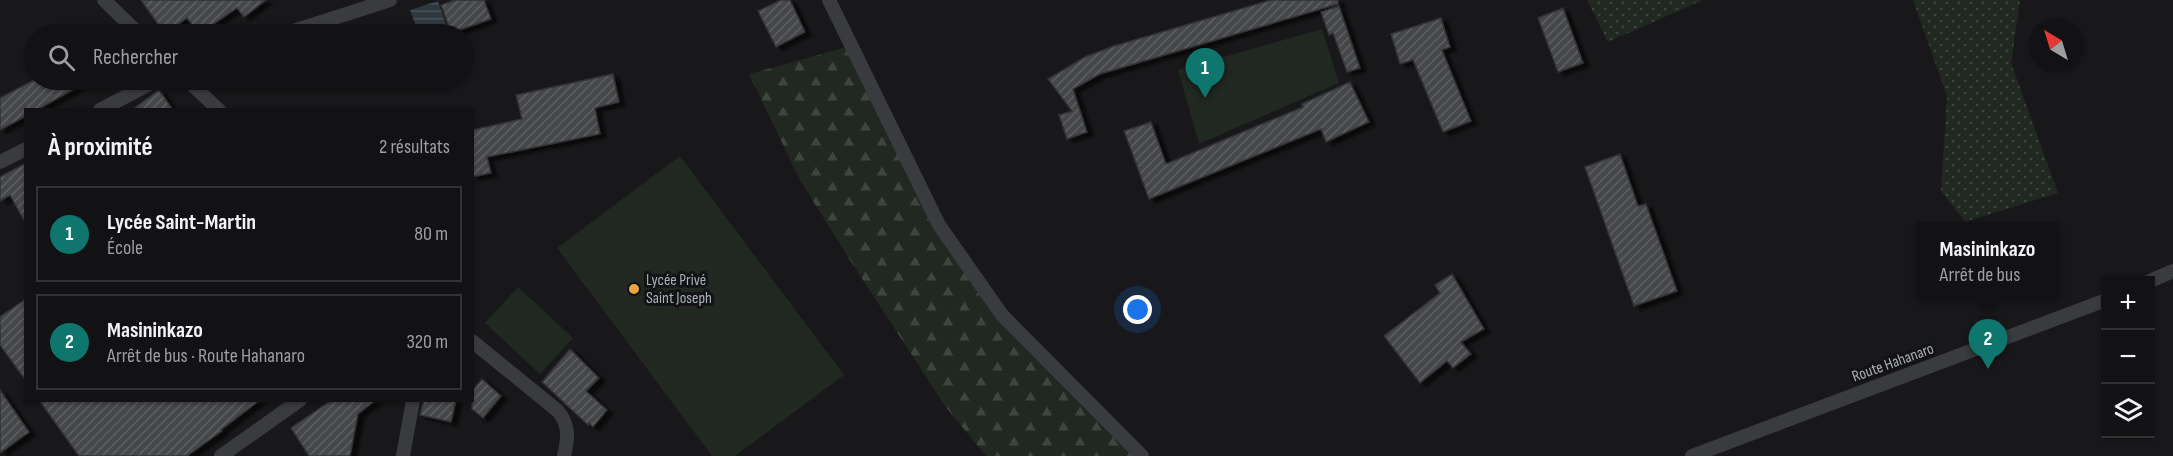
<!DOCTYPE html>
<html lang="fr">
<head>
<meta charset="utf-8">
<style>
  :root { --surface:#121214; --page:#1f2022; --text:#f1f3f6; --muted:#9c9ea0; --line:#313234; --accent:#0f766e }
  body { margin:0; font-family:"Sofia Sans Condensed",sans-serif; background:var(--page); color:var(--text) }
  .controls { position:absolute; right:18px; bottom:18px; display:grid; overflow:hidden; border-radius:0px; box-shadow:0 2px 4px #0004 }
  .controls button { width:54px; height:54px; display:grid; place-items:center; padding:0; border:0; border-bottom:2px solid var(--line); background:var(--surface); color:var(--text); font:30px sans-serif }
  .compass { position:absolute; left:2029px; top:18px; width:54px; height:54px; border-radius:50%; background:var(--surface); box-shadow:0 2px 4px #0004; rotate:322deg }
  .you { position:absolute; left:1138px; top:310px; width:21px; height:21px; margin:-15px; border:4px solid #fff; border-radius:50%; background:#1a73e8; box-shadow:0 0 0 9px #1a73e833 }
  .badge { display:grid; place-items:center; width:39px; height:39px; border-radius:50%; background:var(--accent); color:#fff; font-size:20px; font-weight:700 }
  .pin { position:absolute; translate:-50% -50px; filter:drop-shadow(0 2px 3px #0008) }
  .pin::after { content:''; position:absolute; top:32px; width:21px; height:18px; background:inherit; clip-path:polygon(0 0,100% 0,50% 100%) }
  .popup { position:absolute; left:1917px; top:222px; width:141px; height:78px; box-sizing:border-box; display:grid; place-content:center; border-radius:0px; background:var(--surface); filter:drop-shadow(0 2px 4px #0005); font-size:20px; white-space:nowrap; color:var(--muted) }
  .popup b { font-size:22px; color:var(--text) }
  .popup::after { content:''; position:absolute; left:50%; top:100%; margin-left:-12px; border:12px solid transparent; border-top-color:var(--surface) }
  .list { margin:0; padding:0; list-style:none }
  h2 { display:flex; justify-content:space-between; align-items:center; height:78px; margin:0; padding:0 24px; font-size:26px }
  h2 small { font-size:20px; font-weight:400; color:var(--muted) }
  .list li { display:grid; grid-template-columns:39px 1fr auto; gap:18px; align-items:center; box-sizing:border-box; height:96px; margin:0 12px 12px; padding:0 12px; border:2px solid var(--line); border-radius:0px }
  .list b { display:block; font-size:22px; white-space:nowrap }
  .list p { margin:0; font-size:20px; white-space:nowrap; color:var(--muted) }
  .list em { font-size:20px; font-style:normal; color:var(--muted) }
  .icon { flex:none; width:33px; height:33px; fill:none; stroke:currentColor; stroke-width:2; stroke-linecap:round; stroke-linejoin:round }
  .map { position:relative; flex:none; width:2173px; height:456px; overflow:hidden }
  .search { position:absolute; background:var(--surface); box-shadow:0 2px 4px #0004; left:24px; top:24px; width:450px; height:66px; display:flex; align-items:center; gap:15px; box-sizing:border-box; padding:0 21px; border-radius:33px; color:var(--muted); font-size:22px }
  .panel { position:absolute; background:var(--surface); box-shadow:0 2px 4px #0004; left:24px; top:108px; width:450px; height:294px; border-radius:0px }
  .map>svg:first-child { display:block }
  .grass { fill:url(#grass-dots) }
  .forest { fill:url(#forest-firs) }
  .garden { fill:#202821 }
  .water { fill:url(#water-rules) }
  .building { fill:url(#building-hatch); stroke:#323336; stroke-width:1.5; filter:url(#shadow) }
  .lines { fill:none; stroke-linecap:round; stroke-linejoin:round }
  .minor { stroke:#393b3f; stroke-width:14 }
  .poi-dot { fill:#eba43f; stroke:#131315; stroke-width:2 }
  .labels { text-anchor:middle; dominant-baseline:central; stroke-width:6; stroke-linejoin:round; paint-order:stroke }
  .poi-label { font-size:16px; fill:#abb1b9; stroke:#131315; text-anchor:start }
  .street-label { font-size:16px; fill:#abb1b9; stroke:#131315 }
</style>
</head>
<body>
<div class="map">
<svg width="2173" height="456" viewBox="0 0 2173 456">
  <defs>
    <pattern id="grass-dots" width="8" height="8" patternUnits="userSpaceOnUse" patternTransform="scale(1.5)"><rect width="8" height="8" fill="#202821"/><path d="M2 2h.1M6 6h.1" fill="none" stroke="#3e453f" stroke-width="1.8" stroke-linecap="round"/></pattern>
    <pattern id="forest-firs" width="22" height="20" patternUnits="userSpaceOnUse" patternTransform="scale(1.5)"><rect width="22" height="20" fill="#202821"/><path d="M5 1l3.5 6h-7zM16 11l3.5 6h-7z" fill="#3e453f"/></pattern>
    <pattern id="water-rules" width="6" height="5" patternUnits="userSpaceOnUse" patternTransform="scale(1.5)"><rect width="6" height="5" fill="#2f383e"/><path d="M0 2.5h6" fill="none" stroke="#4a5258"/></pattern>
    <pattern id="building-hatch" width="6" height="6" patternUnits="userSpaceOnUse" patternTransform="scale(1.5)"><rect width="6" height="6" fill="#45474a"/><path d="M-1 1l2-2M0 6l6-6M5 7l2-2" fill="none" stroke="#5d5f62"/></pattern>
    <filter id="shadow"><feDropShadow dx="6" dy="3.5" stdDeviation="1.5" flood-color="#0009"/></filter>
  </defs>
  <rect width="100%" height="100%" fill="#18181a"/>
  <path class="grass" d="M 1587,0 L 1703,0 L 1608,42 Z
    M 1913,0 L 2020,0 L 2011,63 L 2058,193 L 1965,222 L 1941,191 L 1947,96 Z"/>
  <path class="forest" d="M 851,46 L 909,166 L 1002,314 L 1142,456 L 986,456 L 945,406 L 848,257 L 800,180 L 749,74 Z"/>
  <path class="garden" d="M 1322,29 L 1339,83 L 1199,144 L 1178,70 Z
    M 680,156 L 844,375 L 735,456 L 712,456 L 557,248 Z
    M 518,287 L 573,338 L 540,374 L 485,323 Z"/>
  <path class="water" d="M 438,1 L 449,34 L 419,34 L 410,10 Z"/>
  <path class="building" d="M 141,0 L 266,0 L 244,17 L 237,8 L 199,34 L 187,18 L 165,34 Z
    M 455,0 L 484,0 L 491,19 L 451,33 L 441,5 Z
    M 781,0 L 790,0 L 805,32 L 776,47 L 758,11 Z
    M 1271,0 L 1338,0 L 1338,4 L 1100,74 L 1073,89 L 1087,132 L 1067,139 L 1059,115 L 1072,111 L 1048,79 L 1085,57 L 1114,46 Z
    M 1339,6 L 1360,68 L 1347,72 L 1333,33 L 1329,35 L 1321,12 Z
    M 1563,8 L 1583,63 L 1558,72 L 1538,18 Z
    M 1441,18 L 1450,47 L 1442,50 L 1471,121 L 1443,132 L 1413,60 L 1400,64 L 1391,34 Z
    M 613,74 L 619,102 L 595,108 L 600,134 L 487,157 L 491,173 L 472,177 L 472,130 L 522,119 L 516,95 Z
    M 34,80 L 90,80 L 37,110 L 26,110 L 26,116 L 0,130 L 0,98 Z
    M 1350,82 L 1369,122 L 1326,142 L 1321,129 L 1149,199 L 1124,131 L 1151,122 L 1166,164 L 1303,107 L 1302,104 Z
    M 159,90 L 173,110 L 132,110 Z
    M 1620,154 L 1638,206 L 1646,204 L 1677,291 L 1634,306 L 1585,167 Z
    M 26,163 L 26,224 L 10,195 L 0,201 L 0,177 Z
    M 1452,274 L 1484,329 L 1461,342 L 1471,354 L 1453,368 L 1447,361 L 1420,383 L 1384,336 L 1440,293 L 1435,285 Z
    M 26,299 L 26,381 L 0,345 L 0,317 Z
    M 570,349 L 599,378 L 586,391 L 607,410 L 593,427 L 589,423 L 588,425 L 542,382 Z
    M 482,379 L 501,396 L 483,418 L 472,409 L 472,391 Z
    M 0,390 L 29,432 L 0,453 Z
    M 39,400 L 260,400 L 221,430 L 222,431 L 187,456 L 79,456 Z
    M 332,400 L 376,400 L 358,414 L 350,456 L 309,456 L 291,428 Z
    M 424,400 L 456,400 L 451,422 L 420,415 Z"/>
  <g class="lines">
    <path class="minor" d="M 104,0 L 139,34
      M 829,0 L 939,225 L 1002,315 L 1142,456
      M 284,34 L 390,0
      M 187,80 L 219,110
      M 100,110 L 157,80
      M 0,162 L 26,149
      M 2150,281 L 2173,271
      M 472,341 L 558,411 C 570,426 568,438 564,456
      M 221,456 L 300,400
      M 403,456 L 413,400
      M 1692,456 L 2106,300"/>
  </g>
  <circle class="poi-dot" cx="634" cy="289" r="6"/>
  <g class="labels">
    <g class="poi-label">
      <text x="646" y="280">Lycée Privé<tspan x="646" dy="18">Saint Joseph</tspan></text>
    </g>
    <g class="street-label">
      <text transform="translate(1893 363) rotate(-20)">Route Hahanaro</text>
    </g>
  </g>
</svg>
<div class="controls">
<button>+</button>
<button>−</button>
<button><svg class="icon" aria-label="layers" viewBox="0 0 24 24"><path d="M12 4l9 5-9 5-9-5zM3 14l9 5 9-5"/></svg></button>
</div>
<svg class="compass" viewBox="-18 -18 36 36"><path d="M0-13l5 13h-10z" fill="#e53935"/><path d="M0 13l5-13h-10z" fill="#9c9ea0"/></svg>
<div class="you"></div>
<div class="pin badge" style="left:1205px;top:98px">1</div>
<div class="pin badge" style="left:1988px;top:369px">2</div>
<div class="popup"><b>Masininkazo</b>Arrêt de bus</div>
<div class="search"><svg class="icon" aria-label="search" viewBox="0 0 24 24"><circle cx="10" cy="10" r="6"/><path d="M15 15l6 6"/></svg>Rechercher</div>
<section class="panel">
<h2>À proximité<small>2 résultats</small></h2>
<ul class="list">
<li><span class="badge">1</span><div><b>Lycée Saint-Martin</b><p>École</p></div><em>80 m</em></li>
<li><span class="badge">2</span><div><b>Masininkazo</b><p>Arrêt de bus · Route Hahanaro</p></div><em>320 m</em></li>
</ul>
</section>
</div>
</body>
</html>
